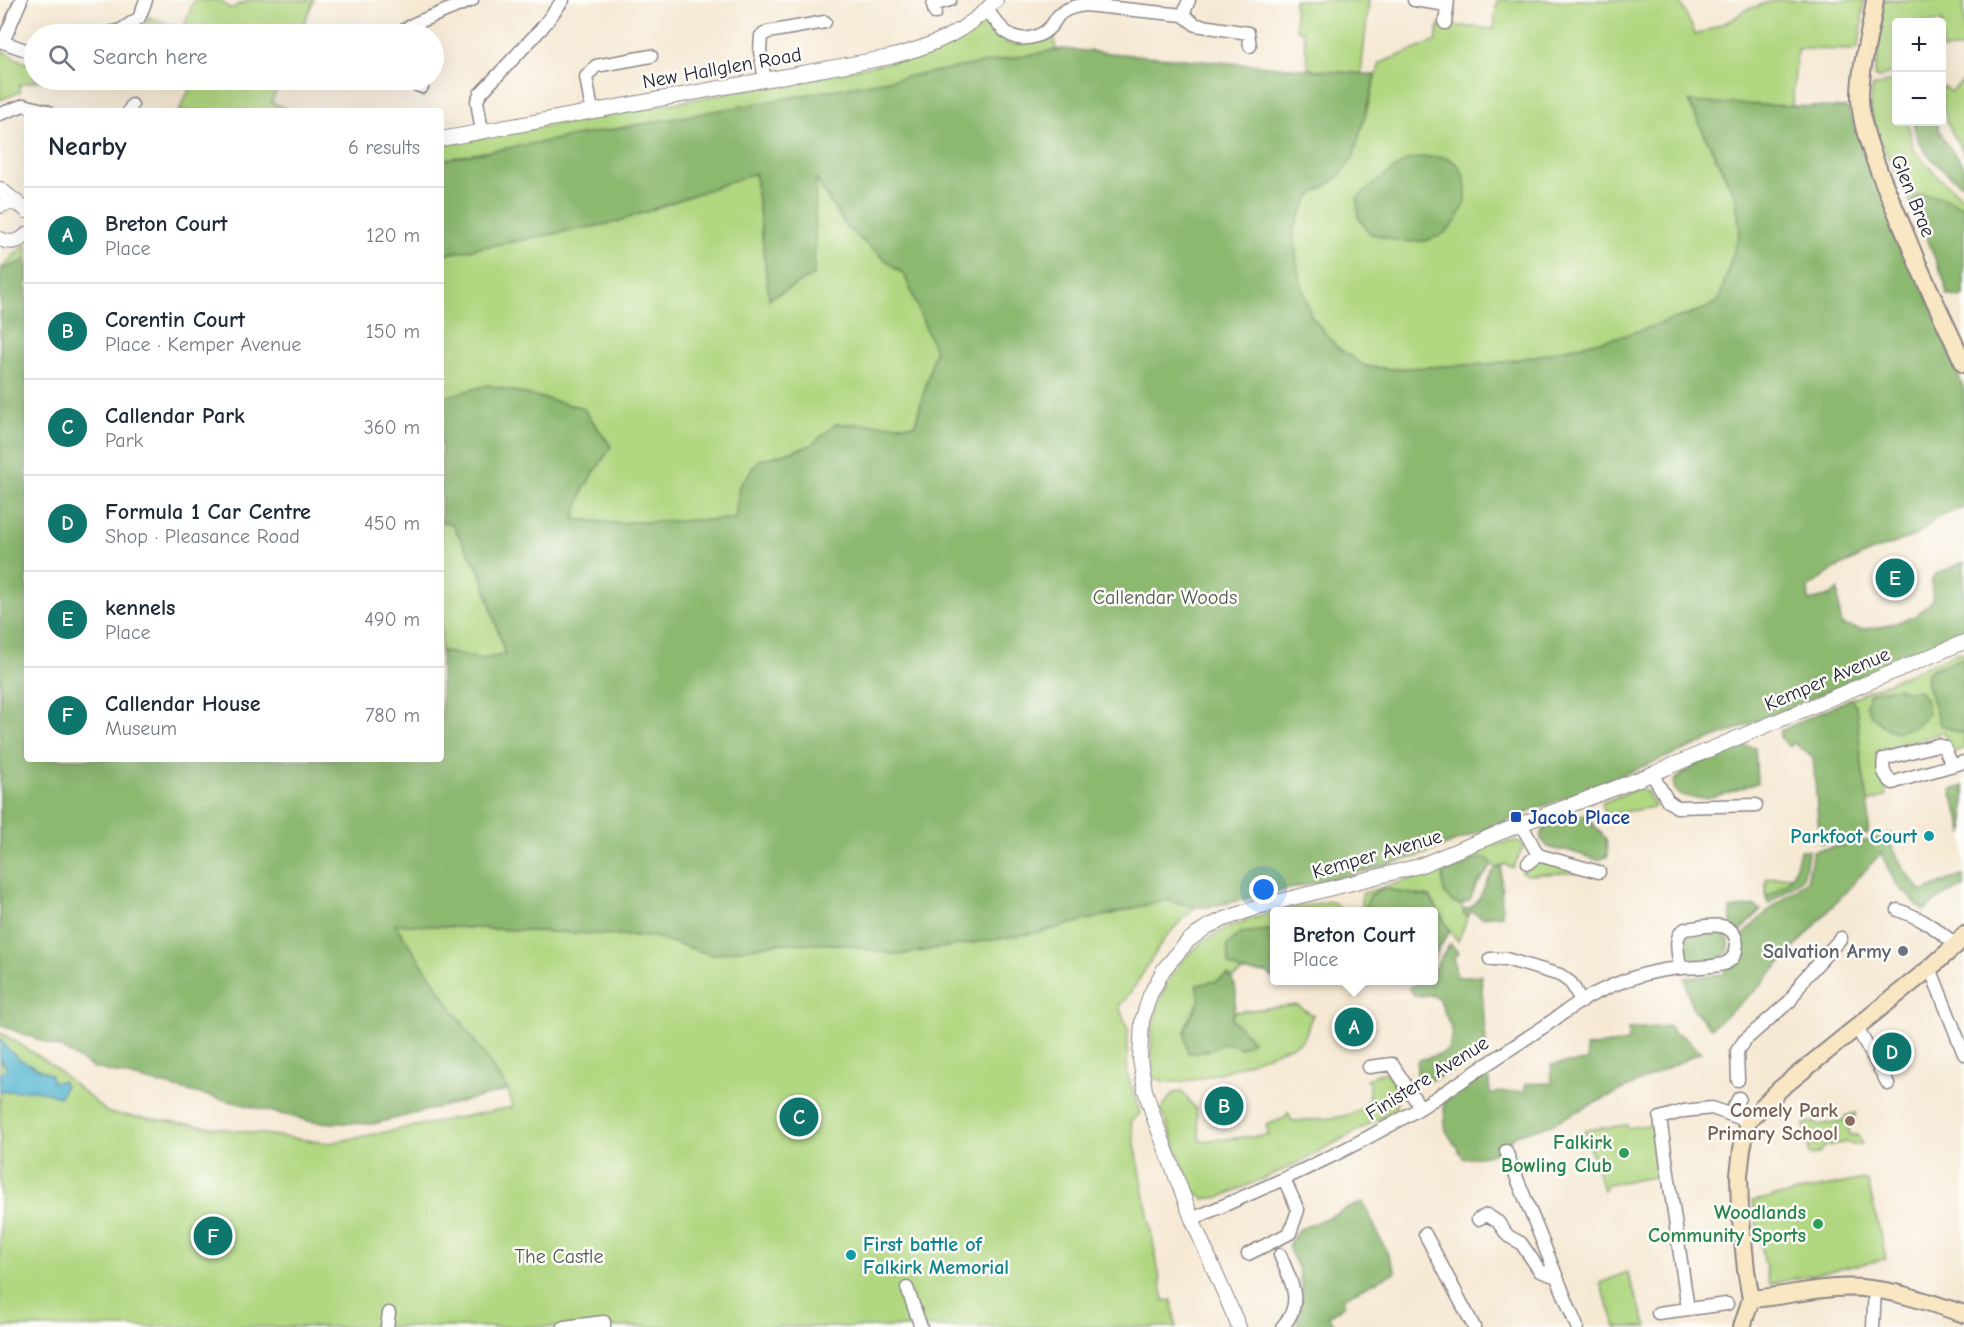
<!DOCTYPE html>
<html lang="en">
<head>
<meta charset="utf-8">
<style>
  :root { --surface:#fff; --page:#f2f2f3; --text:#1f2937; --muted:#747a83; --line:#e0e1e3; --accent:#0f766e }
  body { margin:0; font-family:"Comic Neue",sans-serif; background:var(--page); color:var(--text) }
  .controls { position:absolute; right:18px; top:18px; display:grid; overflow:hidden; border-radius:6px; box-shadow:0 6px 24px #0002 }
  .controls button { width:54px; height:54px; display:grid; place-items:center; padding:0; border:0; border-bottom:2px solid var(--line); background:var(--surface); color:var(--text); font:30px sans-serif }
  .you { position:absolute; left:1264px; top:890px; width:21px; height:21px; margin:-15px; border:4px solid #fff; border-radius:50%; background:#1a73e8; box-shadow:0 0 0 9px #1a73e833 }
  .badge { display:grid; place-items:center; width:39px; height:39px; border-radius:50%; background:var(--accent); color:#fff; font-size:20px; font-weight:700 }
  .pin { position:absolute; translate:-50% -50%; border:3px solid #fff; box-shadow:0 2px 6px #0006 }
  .popup { position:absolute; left:1270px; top:907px; width:168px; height:78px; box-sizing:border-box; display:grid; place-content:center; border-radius:6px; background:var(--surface); filter:drop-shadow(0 2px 4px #0005); font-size:20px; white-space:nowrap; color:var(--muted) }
  .popup b { font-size:22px; color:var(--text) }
  .popup::after { content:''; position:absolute; left:50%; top:100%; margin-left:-12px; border:12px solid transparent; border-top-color:var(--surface) }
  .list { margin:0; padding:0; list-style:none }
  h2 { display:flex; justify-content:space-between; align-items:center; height:78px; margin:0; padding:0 24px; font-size:26px }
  h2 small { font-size:20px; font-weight:400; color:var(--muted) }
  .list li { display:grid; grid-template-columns:39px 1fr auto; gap:18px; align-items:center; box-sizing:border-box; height:96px; padding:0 24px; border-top:2px solid var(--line) }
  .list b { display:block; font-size:22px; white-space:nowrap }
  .list p { margin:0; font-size:20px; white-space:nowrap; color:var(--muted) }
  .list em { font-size:20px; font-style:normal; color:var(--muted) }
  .icon { flex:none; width:33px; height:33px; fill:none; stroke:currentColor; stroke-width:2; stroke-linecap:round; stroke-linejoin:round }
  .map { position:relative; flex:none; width:1964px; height:1327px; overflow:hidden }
  .search { position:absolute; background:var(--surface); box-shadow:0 6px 24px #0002; left:24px; top:24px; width:420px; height:66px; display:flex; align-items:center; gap:15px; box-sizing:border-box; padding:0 21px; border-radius:33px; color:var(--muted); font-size:22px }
  .panel { position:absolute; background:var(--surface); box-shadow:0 6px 24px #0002; left:24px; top:108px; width:420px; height:654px; border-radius:6px }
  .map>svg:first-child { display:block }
  .green { fill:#b1d781; stroke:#6a7c5e; stroke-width:1.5 }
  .forest { fill:#8cb86f; stroke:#576d55; stroke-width:1.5 }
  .water { fill:#51b4d0; stroke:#3a6b86; stroke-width:1.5 }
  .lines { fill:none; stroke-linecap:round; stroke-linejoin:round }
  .minor-casing { stroke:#8c8688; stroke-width:15 }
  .tertiary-casing { stroke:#8c8688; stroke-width:16 }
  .secondary-casing { stroke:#8c8688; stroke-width:20 }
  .minor { stroke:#fff; stroke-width:12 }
  .tertiary { stroke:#fff; stroke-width:14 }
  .secondary { stroke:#f9e7c3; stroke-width:16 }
  .secondary-bridge-casing { stroke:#8c8688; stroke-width:20; stroke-linecap:butt }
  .secondary-bridge { stroke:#f9e7c3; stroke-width:16 }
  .transit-dot { fill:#1a4fb4; stroke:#fdfcf7; stroke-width:2 }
  .culture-dot { fill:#0f9aa8; stroke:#fdfcf7; stroke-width:2 }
  .worship-dot { fill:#6b7280; stroke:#fdfcf7; stroke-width:2 }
  .education-dot { fill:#8d6e63; stroke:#fdfcf7; stroke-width:2 }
  .leisure-dot { fill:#2e9e5b; stroke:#fdfcf7; stroke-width:2 }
  .labels { text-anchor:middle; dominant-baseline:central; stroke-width:5; stroke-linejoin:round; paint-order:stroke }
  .street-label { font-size:20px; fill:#22223b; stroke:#fdfcf7 }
  .park-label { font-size:20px; fill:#4d5850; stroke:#fdfcf7 }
  .transit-label { font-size:20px; font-weight:bold; fill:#164399; stroke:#fdfcf7; text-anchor:start }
  .culture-label { font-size:20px; font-weight:bold; fill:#0d838f; stroke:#fdfcf7; text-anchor:end }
  .worship-label { font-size:20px; font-weight:bold; fill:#5b616d; stroke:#fdfcf7; text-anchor:end }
  .education-label { font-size:20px; font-weight:bold; fill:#785e54; stroke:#fdfcf7; text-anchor:end }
  .leisure-label { font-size:20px; font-weight:bold; fill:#27864d; stroke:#fdfcf7; text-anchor:end }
</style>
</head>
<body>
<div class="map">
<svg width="1964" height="1327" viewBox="0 0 1964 1327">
  <rect width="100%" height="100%" fill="#fdfcf7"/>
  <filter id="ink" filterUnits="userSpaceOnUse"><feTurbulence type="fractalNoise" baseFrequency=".0167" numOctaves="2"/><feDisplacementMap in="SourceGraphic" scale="12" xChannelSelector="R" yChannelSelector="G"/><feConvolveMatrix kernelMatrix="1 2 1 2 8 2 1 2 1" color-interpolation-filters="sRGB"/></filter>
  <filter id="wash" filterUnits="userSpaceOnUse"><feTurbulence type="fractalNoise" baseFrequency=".008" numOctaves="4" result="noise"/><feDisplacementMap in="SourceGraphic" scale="24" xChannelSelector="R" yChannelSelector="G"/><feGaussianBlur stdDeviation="1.35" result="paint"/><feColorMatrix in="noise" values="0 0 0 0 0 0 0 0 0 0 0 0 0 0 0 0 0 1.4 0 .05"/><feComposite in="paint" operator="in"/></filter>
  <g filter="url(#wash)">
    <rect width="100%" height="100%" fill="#f6e9d4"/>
    <path class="green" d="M 194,0 L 220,0 L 230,9 L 249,0 L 314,0 L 299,34 L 136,34 L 145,29 L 149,17 L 183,29 Z
      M 1294,0 L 1369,0 L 1361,74 L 1309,69 L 1303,31 L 1299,31 L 1296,28 Z
      M 1497,0 L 1679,0 L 1696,35 L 1734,19 L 1743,11 L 1775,0 L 1864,0 L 1861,34 L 1857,50 L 1797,49 L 1792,107 L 1689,103 L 1736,198 L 1740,232 L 1719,300 L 1707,308 L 1626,335 L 1536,356 L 1491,364 L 1388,369 L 1365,366 L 1337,347 L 1311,316 L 1298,272 L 1293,229 L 1310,196 L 1338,178 L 1353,158 L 1380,63 L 1436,41 L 1439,24 L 1494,29 Z
      M 1883,0 L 1964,0 L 1964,48 L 1942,50 L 1942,22 L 1896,22 L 1896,72 L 1878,78 L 1874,76 L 1880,41 Z
      M 983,23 L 990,25 L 1006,43 C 1029,46 1035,42 1053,30 L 1056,50 L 441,160 L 441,145 L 784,83 L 915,57 L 946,45 Z
      M 0,50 L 25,63 L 34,62 L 34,80 L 41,80 L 19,85 L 20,92 L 0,100 Z
      M 194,80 L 281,80 L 271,102 L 293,111 L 179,111 Z
      M 1896,80 L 1896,122 L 1908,122 L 1913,149 L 1938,177 L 1964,198 L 1964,207 L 1943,198 L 1916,196 L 1911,203 L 1876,133 L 1871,109 L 1872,87 Z
      M 1964,80 L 1964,152 C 1949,130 1941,114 1943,86 L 1950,92 Z
      M 755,173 L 769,299 L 815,178 L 847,228 L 905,276 L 935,351 L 915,425 L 837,424 L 810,446 L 758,461 L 739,487 L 736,519 L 613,523 L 573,519 L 584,488 L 611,446 L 583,408 L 488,385 L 441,398 L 441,255 L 617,222 Z
      M 27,244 L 27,260 L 0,270 L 13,256 Z
      M 441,521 L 452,524 L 481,573 L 505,655 L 482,659 L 441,651 Z
      M 1957,653 L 1964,653 L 1964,659 L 1933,668 L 1927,673 L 1927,684 L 1940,724 L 1959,733 L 1964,732 L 1964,749 L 1953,752 L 1944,732 L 1876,753 L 1887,796 L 1868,802 L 1862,767 L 1857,714 L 1855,704 L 1850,699 Z
      M 1638,788 L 1647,792 L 1655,807 L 1604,815 L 1602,803 Z
      M 1515,841 L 1520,843 L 1523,847 L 1513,868 L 1504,864 L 1501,867 L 1496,868 L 1488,860 L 1442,876 L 1445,894 L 1459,905 L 1462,904 L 1464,913 L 1468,917 L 1458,941 L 1450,931 L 1430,897 L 1400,892 L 1384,888 L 1366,905 L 1364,912 L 1362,911 L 1361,900 L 1363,893 L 1415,878 L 1459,861 L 1492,845 Z
      M 1543,859 L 1585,872 L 1527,875 L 1521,872 Z
      M 1794,875 L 1787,883 L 1766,897 L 1766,879 Z
      M 1165,900 L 1196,907 C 1184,918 1170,930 1161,944 C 1147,965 1137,987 1119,1006 L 1128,1030 L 1127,1073 L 1140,1113 L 1131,1122 L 1164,1301 L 1172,1300 L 1176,1327 L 0,1327 L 0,1032 L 48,1062 L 108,1113 L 329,1143 L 513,1107 L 508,1090 L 394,924 L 655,937 L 713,955 L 776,943 L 842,944 L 897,955 L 1041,932 Z
      M 1330,901 L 1337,905 L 1341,911 L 1281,911 Z
      M 1274,913 L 1274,933 L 1268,930 L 1229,965 L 1243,972 L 1232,978 L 1228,975 L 1200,1000 L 1187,1022 L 1206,1052 C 1219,1044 1234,1041 1248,1034 L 1238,1027 L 1232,1019 L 1233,1012 L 1297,1005 L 1313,1015 C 1306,1026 1310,1033 1299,1043 C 1269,1053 1179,1098 1152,1076 C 1152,1059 1150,1041 1153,1025 C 1154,1016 1158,1006 1161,998 C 1180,946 1223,924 1274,913 Z
      M 1387,1072 C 1395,1084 1400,1097 1395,1110 L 1296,1164 L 1221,1197 L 1203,1199 L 1192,1189 L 1161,1109 L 1173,1093 L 1182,1092 L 1196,1109 L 1200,1141 L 1269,1135 L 1266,1125 L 1285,1118 L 1288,1112 L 1292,1121 C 1313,1119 1358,1121 1367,1101 C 1370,1096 1369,1088 1369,1082 L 1366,1080 L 1378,1074 Z
      M 1856,1113 L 1854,1117 L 1855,1121 L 1850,1122 L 1848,1125 L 1850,1135 L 1857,1135 L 1862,1144 L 1853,1145 L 1846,1142 L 1824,1147 L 1819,1154 L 1810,1155 L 1808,1146 L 1816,1145 L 1813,1131 L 1805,1132 L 1804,1124 L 1813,1122 L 1819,1125 L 1844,1120 L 1848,1115 Z
      M 1653,1124 L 1661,1176 L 1608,1184 L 1603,1190 L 1584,1130 L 1627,1125 L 1628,1128 Z
      M 1864,1179 L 1868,1182 L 1886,1259 L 1769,1284 L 1752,1201 Z
      M 1627,1272 L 1647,1327 L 1616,1327 L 1600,1283 Z"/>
    <path class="forest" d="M 1062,49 L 1376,75 L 1353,158 L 1338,178 L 1310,196 L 1293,229 L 1298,272 L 1311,316 L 1337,347 L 1365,366 L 1388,369 L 1491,364 L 1536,356 L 1626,335 L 1707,308 L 1719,300 L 1740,231 L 1736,198 L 1689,102 L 1847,108 L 1938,322 L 1964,390 L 1964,507 L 1936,518 L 1917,535 L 1868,553 L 1836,568 L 1808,588 L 1809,601 L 1830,596 L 1838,589 L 1839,610 L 1842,625 L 1860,629 L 1878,628 L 1914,617 L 1933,600 L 1931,582 L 1934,575 L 1964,562 L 1964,632 L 1782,711 L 1421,855 L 1354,874 L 1210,907 L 1196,907 L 1165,900 L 1041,932 L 897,955 L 842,944 L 776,943 L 713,955 L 655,937 L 395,924 L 508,1090 L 373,1124 L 313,1122 L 92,1067 L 63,1049 L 0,1025 L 0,270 L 27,260 L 27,759 L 441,759 L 441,651 L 482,659 L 505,655 L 481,573 L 452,524 L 441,521 L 441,398 L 488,385 L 583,408 L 611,447 L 584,488 L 574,519 L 613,523 L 735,519 L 739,487 L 758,461 L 810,446 L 836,424 L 915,425 L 935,351 L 905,276 L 847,228 L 816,179 L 814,275 L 769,299 L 755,173 L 617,222 L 441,255 L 441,160 Z
      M 1914,122 L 1937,122 C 1941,140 1951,151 1964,165 L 1964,185 C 1942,171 1915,149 1914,122 Z
      M 1424,157 C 1431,158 1441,156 1447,158 C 1454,160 1461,168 1463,174 C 1473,201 1457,233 1428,240 C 1407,245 1388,239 1369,233 L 1358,217 L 1357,198 L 1380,179 L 1407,160 Z
      M 1922,194 L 1943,198 L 1964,207 L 1964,295 L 1961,298 L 1947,295 L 1944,279 L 1911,203 L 1916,196 Z
      M 1960,659 L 1964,659 L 1964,732 L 1960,733 L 1940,724 L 1927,684 L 1927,673 C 1936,666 1949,664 1960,659 Z
      M 1897,688 L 1905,691 L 1919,690 L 1926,701 L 1928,713 L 1917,725 L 1897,732 L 1884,727 L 1871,715 L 1866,705 L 1869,694 L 1878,691 Z
      M 1850,699 L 1855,704 L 1857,714 L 1862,767 L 1869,808 L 1868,834 L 1820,843 L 1813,757 L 1794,743 L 1789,747 L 1780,737 L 1780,731 Z
      M 1745,746 L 1755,747 L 1757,783 C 1733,790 1695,809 1674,790 L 1674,781 C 1692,764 1721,751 1745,746 Z
      M 1964,786 L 1964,834 L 1951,790 Z
      M 1584,814 L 1606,839 L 1608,856 L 1598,860 L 1566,850 L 1558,850 L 1548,847 L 1541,839 L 1541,833 L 1546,828 Z
      M 1888,834 L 1892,834 L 1892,840 L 1890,843 L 1905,871 L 1922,892 L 1949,880 L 1962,876 L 1964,876 L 1964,888 C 1947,892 1936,900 1924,911 L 1895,883 L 1881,853 L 1756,990 L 1711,1028 L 1692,1008 L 1685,978 L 1725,974 C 1722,942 1784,898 1807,881 L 1813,851 L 1874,839 Z
      M 1800,850 L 1809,850 L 1803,878 L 1768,904 L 1766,897 C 1792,882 1793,878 1800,850 Z
      M 1481,858 L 1488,859 L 1492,863 L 1491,867 L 1476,886 L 1470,900 C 1451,913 1437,889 1445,872 Z
      M 1501,867 L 1502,915 L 1481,917 L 1471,911 L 1468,917 L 1463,913 L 1464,910 L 1473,906 L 1479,899 L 1488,880 L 1496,868 Z
      M 1384,888 L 1400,892 L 1430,897 L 1450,931 L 1434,957 L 1434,912 L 1364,911 L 1370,895 Z
      M 1755,906 L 1761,910 L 1738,933 L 1731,923 L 1730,909 Z
      M 1268,930 L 1274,933 L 1274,979 L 1267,973 L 1243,972 L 1229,965 L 1227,945 L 1240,933 Z
      M 1719,931 L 1725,933 L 1729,941 C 1729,946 1729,951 1725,955 C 1717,962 1694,963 1685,959 L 1683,950 L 1686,936 L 1693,933 Z
      M 1450,944 L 1459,953 L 1454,957 L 1456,977 L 1481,975 L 1486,1045 L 1469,1063 L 1435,1079 L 1422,1081 L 1417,1075 L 1417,1062 L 1419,1060 L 1441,1054 L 1448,1050 L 1453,1033 L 1439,999 L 1432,995 L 1415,996 L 1409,988 L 1420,981 L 1434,980 L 1434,969 Z
      M 1228,975 C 1241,987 1235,1004 1232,1019 C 1238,1027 1247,1032 1252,1041 L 1241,1048 C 1220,1038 1221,1048 1203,1052 C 1199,1053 1193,1053 1188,1053 C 1181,1022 1188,1026 1200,1000 L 1196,985 L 1216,981 Z
      M 1670,1026 L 1674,1034 L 1681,1035 L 1701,1052 L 1549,1125 L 1516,1135 L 1495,1153 L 1464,1159 L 1445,1129 L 1444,1102 L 1452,1094 L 1488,1074 L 1490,1093 L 1525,1091 L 1525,1084 L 1552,1083 L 1551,1065 L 1588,1061 L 1586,1047 L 1628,1042 L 1628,1029 Z
      M 1363,1202 L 1396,1272 L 1342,1298 L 1345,1305 L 1328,1316 L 1337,1327 L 1305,1327 L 1303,1324 L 1297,1327 L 1297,1317 L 1302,1290 L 1299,1270 L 1289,1249 L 1289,1244 L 1298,1230 Z"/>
    <path class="water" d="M 0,1039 L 7,1048 L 19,1059 L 51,1075 L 52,1082 L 62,1081 L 65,1085 L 60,1097 L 35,1090 L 0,1092 L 0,1074 L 6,1070 L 5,1065 L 0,1058 Z"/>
  </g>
  <g filter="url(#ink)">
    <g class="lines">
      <g class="minor-casing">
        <path id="minor" d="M 1414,0 L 1447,5
          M 987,10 C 993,17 1000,29 1009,34 C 1022,43 1042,37 1051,26 C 1054,23 1056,18 1059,15 C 1066,8 1076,6 1085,5 L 1183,15 L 1196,25 L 1248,33 L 1250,46
          M 935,13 L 933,5 L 950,0
          M 1183,15 L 1189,0
          M 1445,23 L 1448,0
          M 104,34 L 121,30 L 139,18 L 146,0
          M 397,34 L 416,23 L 472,0
          M 0,41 L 34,53
          M 3,42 L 21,0
          M 405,80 L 422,87
          M 765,80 L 760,51 L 761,36 L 768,32 L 825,22
          M 129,111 L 132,105
          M 592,111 L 586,77 L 596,66 L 651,56
          M 0,114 L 24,105 L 47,111
          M 482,132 L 477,101 L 480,94 L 541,29 L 563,0
          M 1952,765 L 1944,747 L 1937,745 L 1884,759 C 1882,770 1884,776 1893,783 L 1901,780 L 1964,762
          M 1652,774 L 1668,801 L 1677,807 L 1756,805
          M 1521,824 L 1538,855 L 1599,872
          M 1528,863 L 1538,855
          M 1898,910 C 1923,919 1936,928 1956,945
          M 1490,959 L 1506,959 L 1560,975 L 1571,983 L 1582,1002
          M 1930,968 L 1964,1054
          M 1856,1026 L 1888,1084
          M 1369,1067 L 1392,1064 L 1420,1107
          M 1738,1080 L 1737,1051 L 1744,1041 L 1790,1001 L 1803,980 L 1841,938
          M 1730,1114 L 1739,1098
          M 1506,1151 L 1577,1327
          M 1192,1219 C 1270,1186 1347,1152 1420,1108 C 1462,1082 1503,1053 1545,1026 C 1561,1015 1577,1002 1594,994 C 1618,982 1646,972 1672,969 C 1686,967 1715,968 1726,963 C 1742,955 1740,929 1721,926 C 1710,924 1696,928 1685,929 C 1672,936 1679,955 1680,968
          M 1478,1219 L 1487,1215 L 1498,1222 L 1508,1236 L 1521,1243 L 1540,1271 L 1557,1277
          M 1425,1234 L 1474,1327
          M 1248,1254 L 1290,1233 L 1298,1210 L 1284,1179
          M 1280,1255 C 1291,1281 1305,1303 1282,1327
          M 907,1288 L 921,1327
          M 1688,1309 L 1660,1118 L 1684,1111 L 1712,1108 L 1748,1121
          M 1658,1313 L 1727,1304
          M 387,1327 L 389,1313
          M 564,1327 L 604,1322 L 604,1327
          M 1873,1327 L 1875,1289"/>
      </g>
      <g class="tertiary-casing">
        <path id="tertiary" d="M 441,139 L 890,57 C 933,46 966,32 996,0
          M 0,189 L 19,204
          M 0,206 C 10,201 19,202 27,211
          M 0,239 C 10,244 20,242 27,234
          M 1239,1327 L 1192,1219 L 1154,1118 L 1145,1090 L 1140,1059 L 1142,1021 L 1150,995 L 1164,969 L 1189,940 L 1207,927 L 1222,920 L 1261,906 L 1419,866 L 1521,824 L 1652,774 L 1964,642"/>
      </g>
      <g class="secondary-casing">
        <path id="secondary" d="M 1875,0 C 1871,32 1860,64 1860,97 C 1860,137 1890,195 1905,233
          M 1919,267 L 1964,364
          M 1751,1299 C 1779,1297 1806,1290 1834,1288 C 1879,1284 1922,1300 1964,1314
          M 1742,1327 L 1751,1299 L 1746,1270 L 1740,1210 L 1739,1175 L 1742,1149 L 1748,1121 L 1780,1089 L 1930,968 L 1956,945 L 1964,935"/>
      </g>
      <use href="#minor" class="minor"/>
      <use href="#tertiary" class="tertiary"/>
      <use href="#secondary" class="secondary"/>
      <g class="secondary-bridge-casing">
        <path id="secondary-bridge" d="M 1905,233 L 1919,267"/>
      </g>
      <use href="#secondary-bridge" class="secondary-bridge"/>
    </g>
  </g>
  <rect class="transit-dot" x="1510" y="811" width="12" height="12" rx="3"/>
  <g class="culture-dot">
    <circle cx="1929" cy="836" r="6"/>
    <circle cx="851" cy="1255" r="6"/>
  </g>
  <circle class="worship-dot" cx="1903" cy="951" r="6"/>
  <circle class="education-dot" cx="1850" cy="1121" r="6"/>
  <g class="leisure-dot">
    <circle cx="1624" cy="1153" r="6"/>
    <circle cx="1818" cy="1224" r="6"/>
  </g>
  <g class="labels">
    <g class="street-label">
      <text transform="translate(722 68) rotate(-10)">New Hallglen Road</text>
      <text transform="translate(1913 196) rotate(68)">Glen Brae</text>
      <text transform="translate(1827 679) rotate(-23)">Kemper Avenue</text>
      <text transform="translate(1377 854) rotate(-16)">Kemper Avenue</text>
      <text transform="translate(1427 1078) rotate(-32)">Finistere Avenue</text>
    </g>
    <g class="park-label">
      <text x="1165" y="597">Callendar Woods</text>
      <text x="559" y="1256">The Castle</text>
    </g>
    <g class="transit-label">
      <text x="1528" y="817">Jacob Place</text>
    </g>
    <g class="culture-label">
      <text x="1917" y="836">Parkfoot Court</text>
      <text x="863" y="1244" text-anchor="start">First battle of<tspan x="863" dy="23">Falkirk Memorial</tspan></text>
    </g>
    <g class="worship-label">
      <text x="1891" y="951">Salvation Army</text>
    </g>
    <g class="education-label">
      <text x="1838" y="1110">Comely Park<tspan x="1838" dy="23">Primary School</tspan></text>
    </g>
    <g class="leisure-label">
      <text x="1612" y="1142">Falkirk<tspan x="1612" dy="23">Bowling Club</tspan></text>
      <text x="1806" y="1212">Woodlands<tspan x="1806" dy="23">Community Sports</tspan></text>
    </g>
  </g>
</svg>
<div class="controls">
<button>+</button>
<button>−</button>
</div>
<div class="you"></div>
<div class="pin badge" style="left:1354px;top:1027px">A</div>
<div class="popup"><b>Breton Court</b>Place</div>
<div class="pin badge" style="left:1224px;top:1106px">B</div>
<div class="pin badge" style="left:799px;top:1117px">C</div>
<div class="pin badge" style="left:1892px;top:1052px">D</div>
<div class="pin badge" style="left:1895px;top:578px">E</div>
<div class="pin badge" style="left:213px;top:1236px">F</div>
<div class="search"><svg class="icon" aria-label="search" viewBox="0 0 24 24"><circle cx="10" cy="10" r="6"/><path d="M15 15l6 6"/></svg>Search here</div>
<section class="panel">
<h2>Nearby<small>6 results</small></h2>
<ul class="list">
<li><span class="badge">A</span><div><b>Breton Court</b><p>Place</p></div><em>120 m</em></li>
<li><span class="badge">B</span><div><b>Corentin Court</b><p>Place · Kemper Avenue</p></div><em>150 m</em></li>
<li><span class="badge">C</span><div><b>Callendar Park</b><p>Park</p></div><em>360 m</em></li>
<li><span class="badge">D</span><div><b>Formula 1 Car Centre</b><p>Shop · Pleasance Road</p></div><em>450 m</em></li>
<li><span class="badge">E</span><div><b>kennels</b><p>Place</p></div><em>490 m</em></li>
<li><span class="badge">F</span><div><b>Callendar House</b><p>Museum</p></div><em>780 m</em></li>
</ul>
</section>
</div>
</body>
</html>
